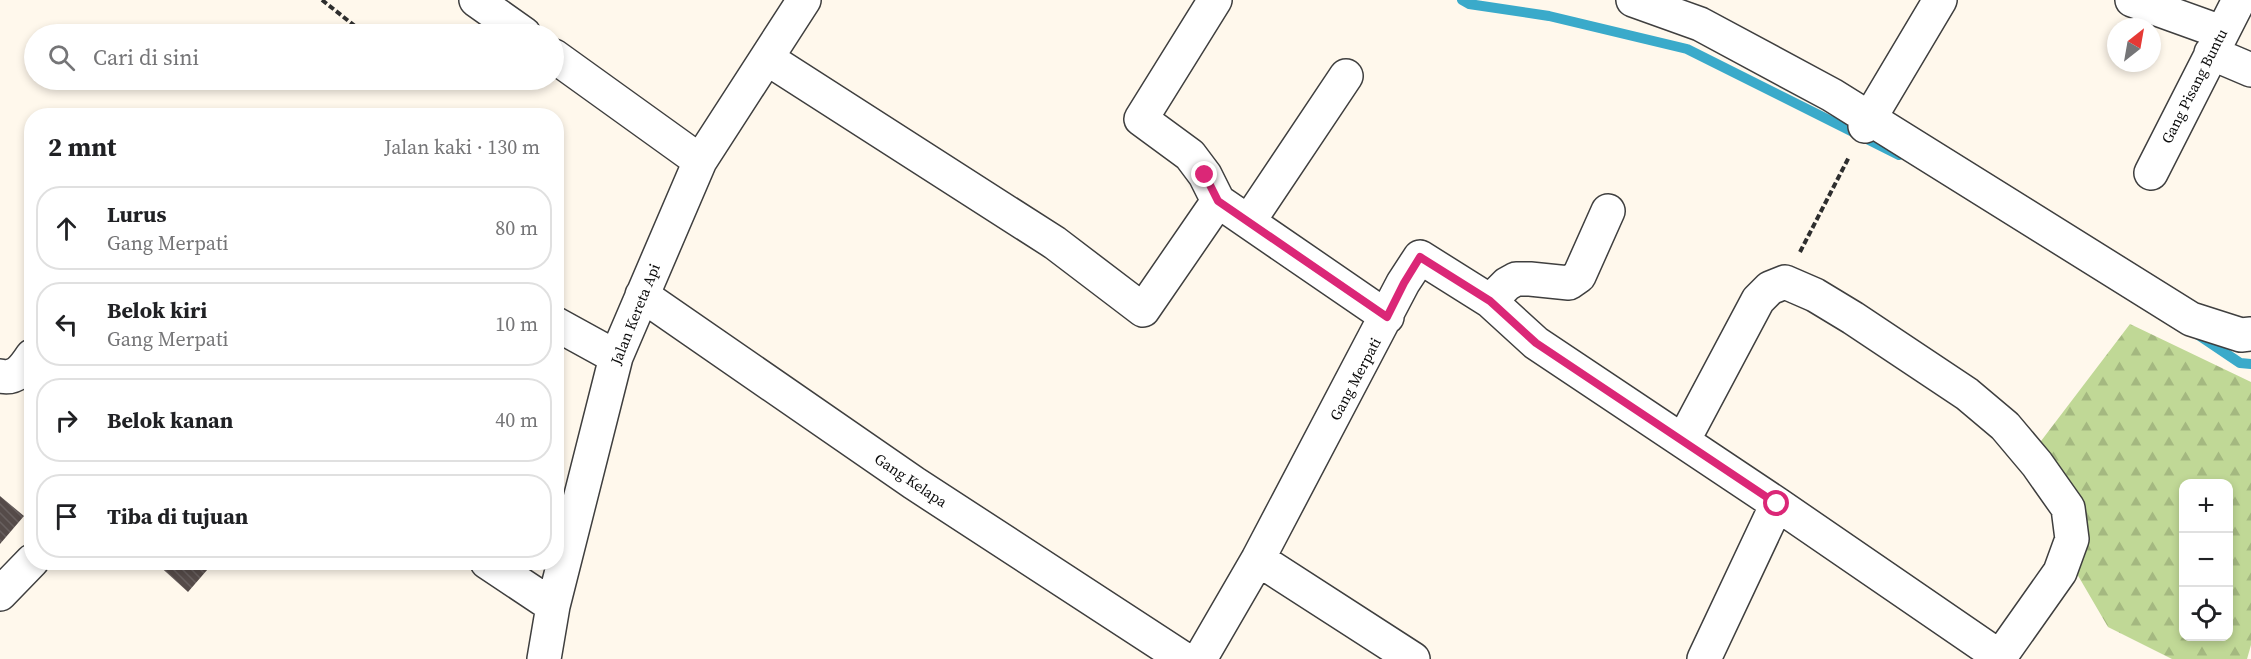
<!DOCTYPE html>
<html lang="id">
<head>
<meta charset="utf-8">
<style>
  :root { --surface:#fff; --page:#f2f2f2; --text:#202124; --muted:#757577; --line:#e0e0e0 }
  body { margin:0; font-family:"Source Serif 4",serif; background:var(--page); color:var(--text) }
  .controls { position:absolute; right:18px; bottom:18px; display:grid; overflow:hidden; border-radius:12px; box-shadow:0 3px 9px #0003 }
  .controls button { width:54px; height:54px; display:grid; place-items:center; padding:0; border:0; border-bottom:2px solid var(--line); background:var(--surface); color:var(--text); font:30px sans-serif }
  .compass { position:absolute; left:2107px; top:18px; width:54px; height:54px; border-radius:50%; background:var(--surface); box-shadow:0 3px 9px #0003; rotate:31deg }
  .stop { position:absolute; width:18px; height:18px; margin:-14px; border:4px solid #db2777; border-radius:50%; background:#fff }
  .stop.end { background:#db2777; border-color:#fff; box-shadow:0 2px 6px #0008 }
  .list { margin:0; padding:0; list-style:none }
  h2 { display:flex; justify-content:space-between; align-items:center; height:78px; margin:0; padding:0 24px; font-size:26px }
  h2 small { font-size:20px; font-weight:400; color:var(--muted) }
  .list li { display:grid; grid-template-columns:39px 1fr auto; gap:18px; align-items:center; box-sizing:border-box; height:84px; margin:0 12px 12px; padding:0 12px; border:2px solid var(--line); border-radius:24px }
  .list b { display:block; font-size:22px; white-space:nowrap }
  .list p { margin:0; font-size:20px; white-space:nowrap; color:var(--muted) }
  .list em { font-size:20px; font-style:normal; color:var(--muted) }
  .icon { flex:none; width:33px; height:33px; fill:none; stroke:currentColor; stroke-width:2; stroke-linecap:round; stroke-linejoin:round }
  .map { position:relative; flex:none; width:2251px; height:659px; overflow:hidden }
  .search { position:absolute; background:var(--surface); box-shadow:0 3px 9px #0003; left:24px; top:24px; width:540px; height:66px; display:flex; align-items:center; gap:15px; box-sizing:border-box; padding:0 21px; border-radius:33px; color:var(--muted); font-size:22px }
  .panel { position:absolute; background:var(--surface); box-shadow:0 3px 9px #0003; left:24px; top:108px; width:540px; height:462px; border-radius:24px }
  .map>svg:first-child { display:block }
  .forest { fill:url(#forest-firs); fill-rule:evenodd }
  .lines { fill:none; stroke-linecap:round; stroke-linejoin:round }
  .stream { stroke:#3aaaca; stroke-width:10 }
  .building { fill:url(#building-back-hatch) }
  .minor-casing { stroke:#3f3f3f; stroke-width:36 }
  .path { stroke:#2e2e2e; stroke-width:4; stroke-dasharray:6 3; stroke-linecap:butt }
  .minor { stroke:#fff; stroke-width:33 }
  .route { stroke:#db2777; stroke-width:8 }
  .labels { text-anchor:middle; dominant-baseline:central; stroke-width:6; stroke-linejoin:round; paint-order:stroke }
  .street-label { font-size:15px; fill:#0c0c0c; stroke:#fff }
</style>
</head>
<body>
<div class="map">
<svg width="2251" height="659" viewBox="0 0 2251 659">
  <defs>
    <pattern id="forest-firs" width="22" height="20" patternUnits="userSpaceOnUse" patternTransform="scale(1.5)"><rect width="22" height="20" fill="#c0d896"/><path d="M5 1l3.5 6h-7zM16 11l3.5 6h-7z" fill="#a4b880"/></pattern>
    <pattern id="building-back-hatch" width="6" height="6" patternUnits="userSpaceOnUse" patternTransform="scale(1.5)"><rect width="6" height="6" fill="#554b49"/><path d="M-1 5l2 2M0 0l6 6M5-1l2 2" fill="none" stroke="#68605f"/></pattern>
  </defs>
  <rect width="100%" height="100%" fill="#fff8ec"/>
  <path class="forest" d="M 2130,324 L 2251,382 L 2251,645 L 2247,659 L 2172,659 L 2108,627 L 2073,567 L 2089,533 L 2062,481 L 2038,445 ZM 2184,484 L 2228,484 L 2228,636 L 2184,636 Z"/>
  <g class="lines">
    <path class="stream" d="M 1462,0 L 1469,4 L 1549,16 L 1687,49 L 1899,155
      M 2197,334 L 2240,363 L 2251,364"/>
  </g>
  <path class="building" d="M 0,496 L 24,516 L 0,544 Z
    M 155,562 L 214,562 L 188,592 Z"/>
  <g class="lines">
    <g class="minor-casing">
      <path id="minor" d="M 476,0 L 524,34
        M 1215,0 L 1141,119 L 1190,155 L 1205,175 L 1218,201
        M 1633,0 L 1700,24 L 1832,95 L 2191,319 L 2241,335 L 2251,334
        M 2132,0 L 2221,32
        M 2211,53 L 2251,70
        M 554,56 L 700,161
        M 768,59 L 1055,243 L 1143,310 L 1218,201 L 1387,317
        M 1865,126 L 1940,0
        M 2151,173 L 2239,0
        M 1249,221 L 1346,76
        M 642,295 L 914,483 L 1184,659
        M 1490,301 L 1507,284 L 1516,279 L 1530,279 L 1569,283 L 1579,276 L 1608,211
        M 556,324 L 616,357
        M 0,376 C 16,380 24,368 32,356
        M 1258,559 L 1413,659
        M 487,562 L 553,606
        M 0,594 L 32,561
        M 544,659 L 553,606 L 616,357 L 700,161 L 804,0
        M 1200,659 L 1258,559 L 1403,283 L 1420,257 L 1490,301 L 1536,343 L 1777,504 L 2000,657 L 2060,572 L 2072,539 L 2068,508 L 2037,464 L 2005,426 L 1967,394 L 1853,318 L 1815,295 L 1785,282 L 1770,288 L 1758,300 L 1683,441
        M 1704,659 L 1777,504"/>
    </g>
    <path class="path" d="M 322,0 L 360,30
      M 1800,252 L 1849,157"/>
    <use href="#minor" class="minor"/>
  </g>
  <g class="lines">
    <path class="route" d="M 1205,175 L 1218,201 L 1387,317 L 1404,283 L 1420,257 L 1490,301 L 1536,343 L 1777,504"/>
  </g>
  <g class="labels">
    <g class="street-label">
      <text transform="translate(2194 86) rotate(-63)">Gang Pisang Buntu</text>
      <text transform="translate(635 314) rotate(-68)">Jalan Kereta Api</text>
      <text transform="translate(1355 379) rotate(-62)">Gang Merpati</text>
      <text transform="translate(911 480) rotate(34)">Gang Kelapa</text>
    </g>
  </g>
</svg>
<div class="controls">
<button>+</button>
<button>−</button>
<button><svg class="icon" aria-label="locate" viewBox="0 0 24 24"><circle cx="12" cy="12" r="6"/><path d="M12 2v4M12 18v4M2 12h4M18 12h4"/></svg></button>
</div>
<svg class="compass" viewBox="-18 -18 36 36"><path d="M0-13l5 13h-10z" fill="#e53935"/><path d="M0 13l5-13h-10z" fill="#757577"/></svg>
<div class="stop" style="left:1777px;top:504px"></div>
<div class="stop end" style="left:1205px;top:175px"></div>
<div class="search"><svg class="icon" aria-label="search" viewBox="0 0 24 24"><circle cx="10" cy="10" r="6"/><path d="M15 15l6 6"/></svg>Cari di sini</div>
<section class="panel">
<h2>2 mnt<small>Jalan kaki · 130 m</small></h2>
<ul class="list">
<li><svg class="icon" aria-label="ahead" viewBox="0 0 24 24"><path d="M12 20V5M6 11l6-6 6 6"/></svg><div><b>Lurus</b><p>Gang Merpati</p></div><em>80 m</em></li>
<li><svg class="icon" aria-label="left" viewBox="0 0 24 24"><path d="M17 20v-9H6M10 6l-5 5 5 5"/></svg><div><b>Belok kiri</b><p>Gang Merpati</p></div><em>10 m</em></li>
<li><svg class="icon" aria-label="right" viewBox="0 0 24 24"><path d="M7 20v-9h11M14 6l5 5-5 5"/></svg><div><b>Belok kanan</b></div><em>40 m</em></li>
<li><svg class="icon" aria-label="arrive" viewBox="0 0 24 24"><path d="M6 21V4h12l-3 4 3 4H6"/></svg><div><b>Tiba di tujuan</b></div></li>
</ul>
</section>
</div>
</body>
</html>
